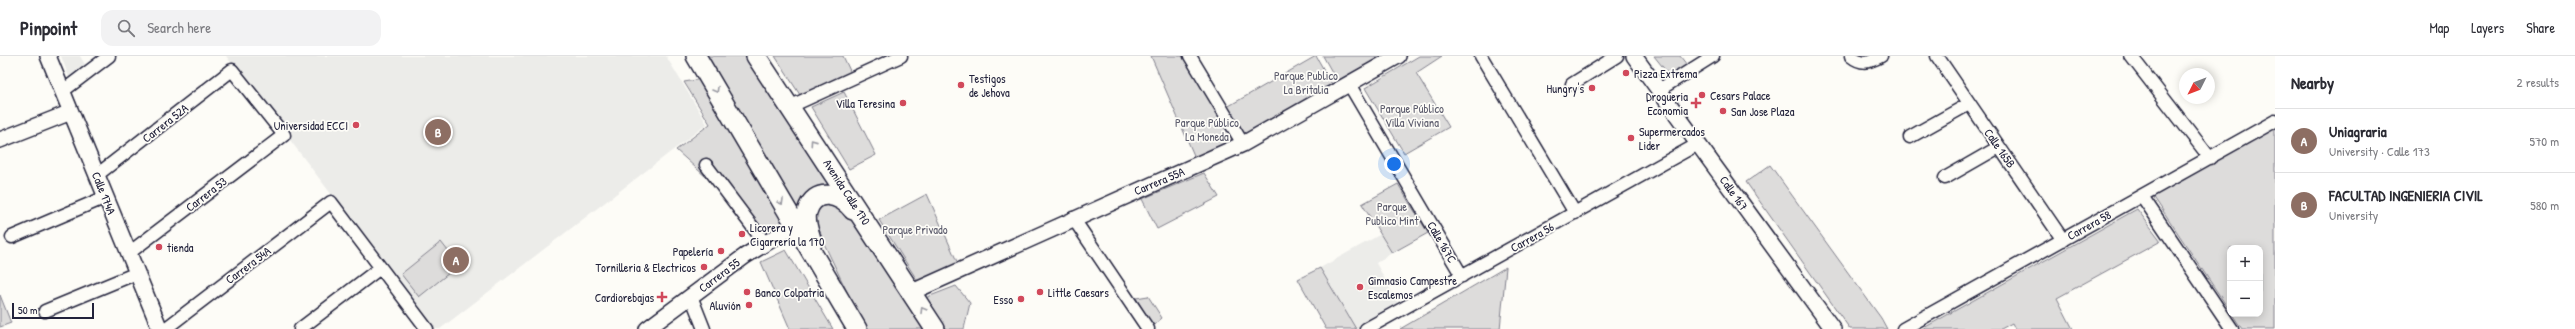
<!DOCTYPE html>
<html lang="en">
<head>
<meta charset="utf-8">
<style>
  :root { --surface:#fff; --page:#f2f2f3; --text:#2b2b33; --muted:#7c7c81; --line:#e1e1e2; --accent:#0f766e }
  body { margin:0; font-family:"Patrick Hand",sans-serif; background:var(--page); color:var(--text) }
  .controls { position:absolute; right:12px; bottom:12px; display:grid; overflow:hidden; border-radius:8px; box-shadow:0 2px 10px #0003 }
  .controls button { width:36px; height:36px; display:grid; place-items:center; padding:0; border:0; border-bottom:1px solid var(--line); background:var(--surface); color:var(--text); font:20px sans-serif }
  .compass { position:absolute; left:2179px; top:12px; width:36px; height:36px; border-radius:50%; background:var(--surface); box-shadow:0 2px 10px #0003; rotate:228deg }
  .scale { position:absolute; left:12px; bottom:10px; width:82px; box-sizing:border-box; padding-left:4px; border:2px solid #22223b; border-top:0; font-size:11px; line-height:14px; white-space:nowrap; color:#22223b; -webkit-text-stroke:3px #fdfcf7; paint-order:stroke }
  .you { position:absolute; left:1394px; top:108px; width:14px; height:14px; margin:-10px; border:3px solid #fff; border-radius:50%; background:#1a73e8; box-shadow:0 0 0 6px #1a73e833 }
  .badge { display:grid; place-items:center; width:26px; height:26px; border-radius:50%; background:var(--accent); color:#fff; font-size:13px; font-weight:700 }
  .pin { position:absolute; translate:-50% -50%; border:2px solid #fff; box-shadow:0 1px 4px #0006 }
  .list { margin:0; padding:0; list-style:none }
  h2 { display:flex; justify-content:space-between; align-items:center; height:52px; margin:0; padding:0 16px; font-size:17px }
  h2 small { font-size:13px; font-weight:400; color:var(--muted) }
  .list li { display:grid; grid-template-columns:26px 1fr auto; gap:12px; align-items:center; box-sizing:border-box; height:64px; padding:0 16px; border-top:1px solid var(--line) }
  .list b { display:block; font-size:15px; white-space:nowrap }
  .list p { margin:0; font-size:13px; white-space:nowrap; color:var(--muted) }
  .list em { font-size:13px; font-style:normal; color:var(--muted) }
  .icon { flex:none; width:22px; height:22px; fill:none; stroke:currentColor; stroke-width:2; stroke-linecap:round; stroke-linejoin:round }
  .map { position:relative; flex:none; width:2275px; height:273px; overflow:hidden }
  header { display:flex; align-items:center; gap:24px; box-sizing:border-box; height:56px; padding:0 20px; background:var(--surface); border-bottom:1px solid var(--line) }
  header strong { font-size:19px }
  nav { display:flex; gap:22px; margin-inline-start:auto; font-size:14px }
  .search { width:280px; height:36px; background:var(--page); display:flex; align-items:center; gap:10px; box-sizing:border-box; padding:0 14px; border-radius:12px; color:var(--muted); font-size:15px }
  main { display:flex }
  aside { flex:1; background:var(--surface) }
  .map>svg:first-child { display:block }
  .built { fill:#ecece9 }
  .green { fill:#dddcdb; stroke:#807f8b }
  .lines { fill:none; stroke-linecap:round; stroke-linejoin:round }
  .minor-casing { stroke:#22223b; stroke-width:15 }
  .tertiary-casing { stroke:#22223b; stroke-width:18 }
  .primary-casing { stroke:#22223b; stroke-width:22 }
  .minor { stroke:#fdfcf7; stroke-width:12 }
  .tertiary { stroke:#fdfcf7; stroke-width:15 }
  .primary { stroke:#fdfcf7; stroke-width:19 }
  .oneway { stroke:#9a9aa2 }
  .poi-dot { fill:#d1495b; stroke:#fdfcf7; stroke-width:1.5 }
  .labels { text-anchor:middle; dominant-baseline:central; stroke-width:3.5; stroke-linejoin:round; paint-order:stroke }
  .poi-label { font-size:12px; fill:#22223b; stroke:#fdfcf7; text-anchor:start }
  .park-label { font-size:12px; fill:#5a5a6b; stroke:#fdfcf7 }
  .street-label { font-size:12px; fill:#22223b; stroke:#fdfcf7 }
</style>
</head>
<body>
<header>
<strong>Pinpoint</strong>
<div class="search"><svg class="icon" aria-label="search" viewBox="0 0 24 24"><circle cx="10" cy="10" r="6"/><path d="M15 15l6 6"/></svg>Search here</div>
<nav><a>Map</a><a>Layers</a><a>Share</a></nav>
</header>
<main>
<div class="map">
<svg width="2275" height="273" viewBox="0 0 2275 273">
  <rect width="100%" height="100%" fill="#fdfcf7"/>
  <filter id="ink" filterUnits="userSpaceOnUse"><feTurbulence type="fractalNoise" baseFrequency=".025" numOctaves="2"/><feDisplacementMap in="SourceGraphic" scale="8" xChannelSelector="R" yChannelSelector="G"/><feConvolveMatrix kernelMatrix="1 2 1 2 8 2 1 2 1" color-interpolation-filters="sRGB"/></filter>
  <g filter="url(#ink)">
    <path class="built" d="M 61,0 L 80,0 L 87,12 L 70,24 Z
      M 226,0 L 666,0 L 707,68 L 440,273 L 434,273 Z
      M 1381,178 L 1392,197 L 1376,207 L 1400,251 L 1356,273 L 1320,212 Z"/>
    <path class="green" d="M 707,0 L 753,0 L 839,130 L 798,155 Z
      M 775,0 L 843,0 L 852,19 L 802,42 Z
      M 1151,0 L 1187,0 L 1238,84 L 1196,104 Z
      M 1316,0 L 1333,30 L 1246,80 L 1227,51 Z
      M 1323,0 L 1382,0 L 1337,25 Z
      M 1419,0 L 1442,0 L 1416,17 L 1449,71 L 1404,97 L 1365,32 Z
      M 1654,0 L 1680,0 L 1687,9 L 1670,20 Z
      M 702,23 L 789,168 L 764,181 L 724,121 L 706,121 L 676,94 L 710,68 L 684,26 Z
      M 844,36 L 876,99 L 849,113 L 811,51 Z
      M 2275,71 L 2275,273 L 2242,273 L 2232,258 L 2260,258 L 2260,192 L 2230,192 L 2230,255 L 2151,137 Z
      M 1770,109 L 1881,262 L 1887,273 L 1850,273 L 1746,126 Z
      M 1204,117 L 1219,141 L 1157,173 L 1142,143 Z
      M 1398,128 L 1428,177 L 1392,197 L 1362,148 Z
      M 927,138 L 959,210 L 919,227 L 879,164 Z
      M 827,145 L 842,147 L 928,273 L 868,273 L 851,244 L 817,173 C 813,159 817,154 827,145 Z
      M 2137,153 L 2161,185 L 2057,242 L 2073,273 L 2015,273 L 2012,267 L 2001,273 L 1922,273 Z
      M 441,186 L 459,209 L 419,241 L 401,218 Z
      M 786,194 L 833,273 L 790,273 L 761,206 Z
      M 1506,211 L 1500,273 L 1400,273 Z
      M 1320,212 L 1356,273 L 1326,273 L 1298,223 Z
      M 956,230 L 970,247 L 964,273 L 944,273 L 925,242 Z
      M 0,239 L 11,267 L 0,271 Z
      M 1148,240 L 1162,262 L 1153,270 L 1136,242 Z"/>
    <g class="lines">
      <g class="minor-casing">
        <path id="minor" d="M 1190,0 L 1243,88
          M 1481,0 L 1575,157
          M 1851,0 C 1862,9 1870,6 1881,0
          M 1937,0 L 2063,184
          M 2131,0 L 2210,102
          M 1349,28 L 1462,220
          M 1572,28 L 1617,0
          M 1659,34 L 1713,0
          M 63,35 L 109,0
          M 789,51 L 901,0
          M 1910,81 L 1969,48
          M 706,109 L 764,186
          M 97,119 L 232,14 L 284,79 L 129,197
          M 1945,122 L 1999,91
          M 2142,140 L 2232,273
          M 1073,162 L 1148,273
          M 12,181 L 106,141
          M 691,240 L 704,273
          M 45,255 L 137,217
          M 165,273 L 331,146 L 427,273
          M 300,273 L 380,212
          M 1366,273 L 1698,88
          M 1903,273 L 2275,65"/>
      </g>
      <g class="tertiary-casing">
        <path id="tertiary" d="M 48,0 L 160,273
          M 1634,0 L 1833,273
          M 0,84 L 71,56
          M 912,236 L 1243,88 L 1398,0
          M 647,273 L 745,200 L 795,169"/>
      </g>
      <g class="primary-casing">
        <path id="primary" d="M 696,0 L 857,273
          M 756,0 L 935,273
          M 812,187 C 810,177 804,166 807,156 C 814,130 841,138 853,154"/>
      </g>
      <use href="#minor" class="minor"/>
      <use href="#tertiary" class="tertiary"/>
      <use href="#primary" class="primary"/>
    </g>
    <defs><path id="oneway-chevron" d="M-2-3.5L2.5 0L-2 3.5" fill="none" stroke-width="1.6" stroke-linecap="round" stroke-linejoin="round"/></defs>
    <g class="oneway">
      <use href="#oneway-chevron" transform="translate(716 34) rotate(60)"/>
      <use href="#oneway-chevron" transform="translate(813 86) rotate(-125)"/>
      <use href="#oneway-chevron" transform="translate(781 146) rotate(60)"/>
      <use href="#oneway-chevron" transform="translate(923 254) rotate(-121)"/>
    </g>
  </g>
  <g class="poi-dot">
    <circle cx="1626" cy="17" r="4"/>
    <circle cx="961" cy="29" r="4"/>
    <circle cx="1592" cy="32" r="4"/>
    <circle cx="1702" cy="39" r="4"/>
    <circle cx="903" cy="47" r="4"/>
    <path d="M1694 41h4v4h4v4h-4v4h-4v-4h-4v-4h4z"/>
    <circle cx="1723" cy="55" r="4"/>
    <circle cx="356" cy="69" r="4"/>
    <circle cx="1631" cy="82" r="4"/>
    <circle cx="742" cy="178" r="4"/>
    <circle cx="159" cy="191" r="4"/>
    <circle cx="721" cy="195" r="4"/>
    <circle cx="704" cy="211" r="4"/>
    <circle cx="1360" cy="231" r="4"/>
    <circle cx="747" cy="236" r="4"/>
    <circle cx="1040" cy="236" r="4"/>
    <path d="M660 235h4v4h4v4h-4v4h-4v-4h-4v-4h4z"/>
    <circle cx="1021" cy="243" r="4"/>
    <circle cx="749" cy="249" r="4"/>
  </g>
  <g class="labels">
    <g class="poi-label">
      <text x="1634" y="17">Pizza Extrema</text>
      <text x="969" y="22">Testigos<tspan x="969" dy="14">de Jehova</tspan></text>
      <text x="1584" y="32" text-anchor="end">Hungry's</text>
      <text x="1710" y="39">Cesars Palace</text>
      <text x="1688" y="40" text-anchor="end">Drogueria<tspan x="1688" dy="14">Economia</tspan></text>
      <text x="895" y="47" text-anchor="end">Villa Teresina</text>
      <text x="1731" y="55">San Jose Plaza</text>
      <text x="348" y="69" text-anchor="end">Universidad ECCI</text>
      <text x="1639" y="75">Supermercados<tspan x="1639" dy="14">Lider</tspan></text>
      <text x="750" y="171">Licorera y<tspan x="750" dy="14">Cigarrería la 170</tspan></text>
      <text x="167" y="191">tienda</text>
      <text x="713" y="195" text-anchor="end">Papelería</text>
      <text x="696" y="211" text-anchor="end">Tornilleria &amp; Electricos</text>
      <text x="1368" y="224">Gimnasio Campestre<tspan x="1368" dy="14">Escalemos</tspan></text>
      <text x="755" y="236">Banco Colpatria</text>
      <text x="1048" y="236">Little Caesars</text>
      <text x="654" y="241" text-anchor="end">Cardiorebajas</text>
      <text x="1013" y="243" text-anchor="end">Esso</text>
      <text x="741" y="249" text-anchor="end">Aluvión</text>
    </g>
    <g class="park-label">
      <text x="1306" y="19">Parque Publico<tspan x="1306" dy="14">La Britalia</tspan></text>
      <text x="1412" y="52">Parque Público<tspan x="1412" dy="14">Villa Viviana</tspan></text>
      <text x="1207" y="66">Parque Público<tspan x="1207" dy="14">La Moneda</tspan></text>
      <text x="1392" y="150">Parque<tspan x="1392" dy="14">Publico Mint</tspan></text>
      <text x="915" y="173">Parque Privado</text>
    </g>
    <g class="street-label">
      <text transform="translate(165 67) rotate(-38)">Carrera 52A</text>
      <text transform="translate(2000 92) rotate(55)">Calle 165B</text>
      <text transform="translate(1159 125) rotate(-23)">Carrera 55A</text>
      <text transform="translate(847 136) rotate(57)">Avenida Calle 170</text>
      <text transform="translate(104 137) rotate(68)">Calle 174A</text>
      <text transform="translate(1734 137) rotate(54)">Calle 167</text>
      <text transform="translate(206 138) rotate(-38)">Carrera 53</text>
      <text transform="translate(2089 169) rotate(-29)">Carrera 58</text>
      <text transform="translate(1532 181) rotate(-29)">Carrera 56</text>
      <text transform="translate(1442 186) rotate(60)">Calle 167C</text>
      <text transform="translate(248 209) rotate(-37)">Carrera 54A</text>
      <text transform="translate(719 219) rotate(-37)">Carrera 55</text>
    </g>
  </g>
</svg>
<div class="controls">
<button>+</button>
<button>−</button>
</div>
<svg class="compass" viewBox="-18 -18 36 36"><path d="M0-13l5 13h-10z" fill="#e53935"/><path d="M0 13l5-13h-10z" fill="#7c7c81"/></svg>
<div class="scale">50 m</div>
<div class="you"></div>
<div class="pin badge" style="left:456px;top:204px;background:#8d6e63">A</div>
<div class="pin badge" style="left:438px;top:76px;background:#8d6e63">B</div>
</div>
<aside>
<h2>Nearby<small>2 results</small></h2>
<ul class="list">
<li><span class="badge" style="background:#8d6e63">A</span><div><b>Uniagraria</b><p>University · Calle 173</p></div><em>570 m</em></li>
<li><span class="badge" style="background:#8d6e63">B</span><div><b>FACULTAD INGENIERIA CIVIL</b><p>University</p></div><em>580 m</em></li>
</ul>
</aside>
</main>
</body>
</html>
